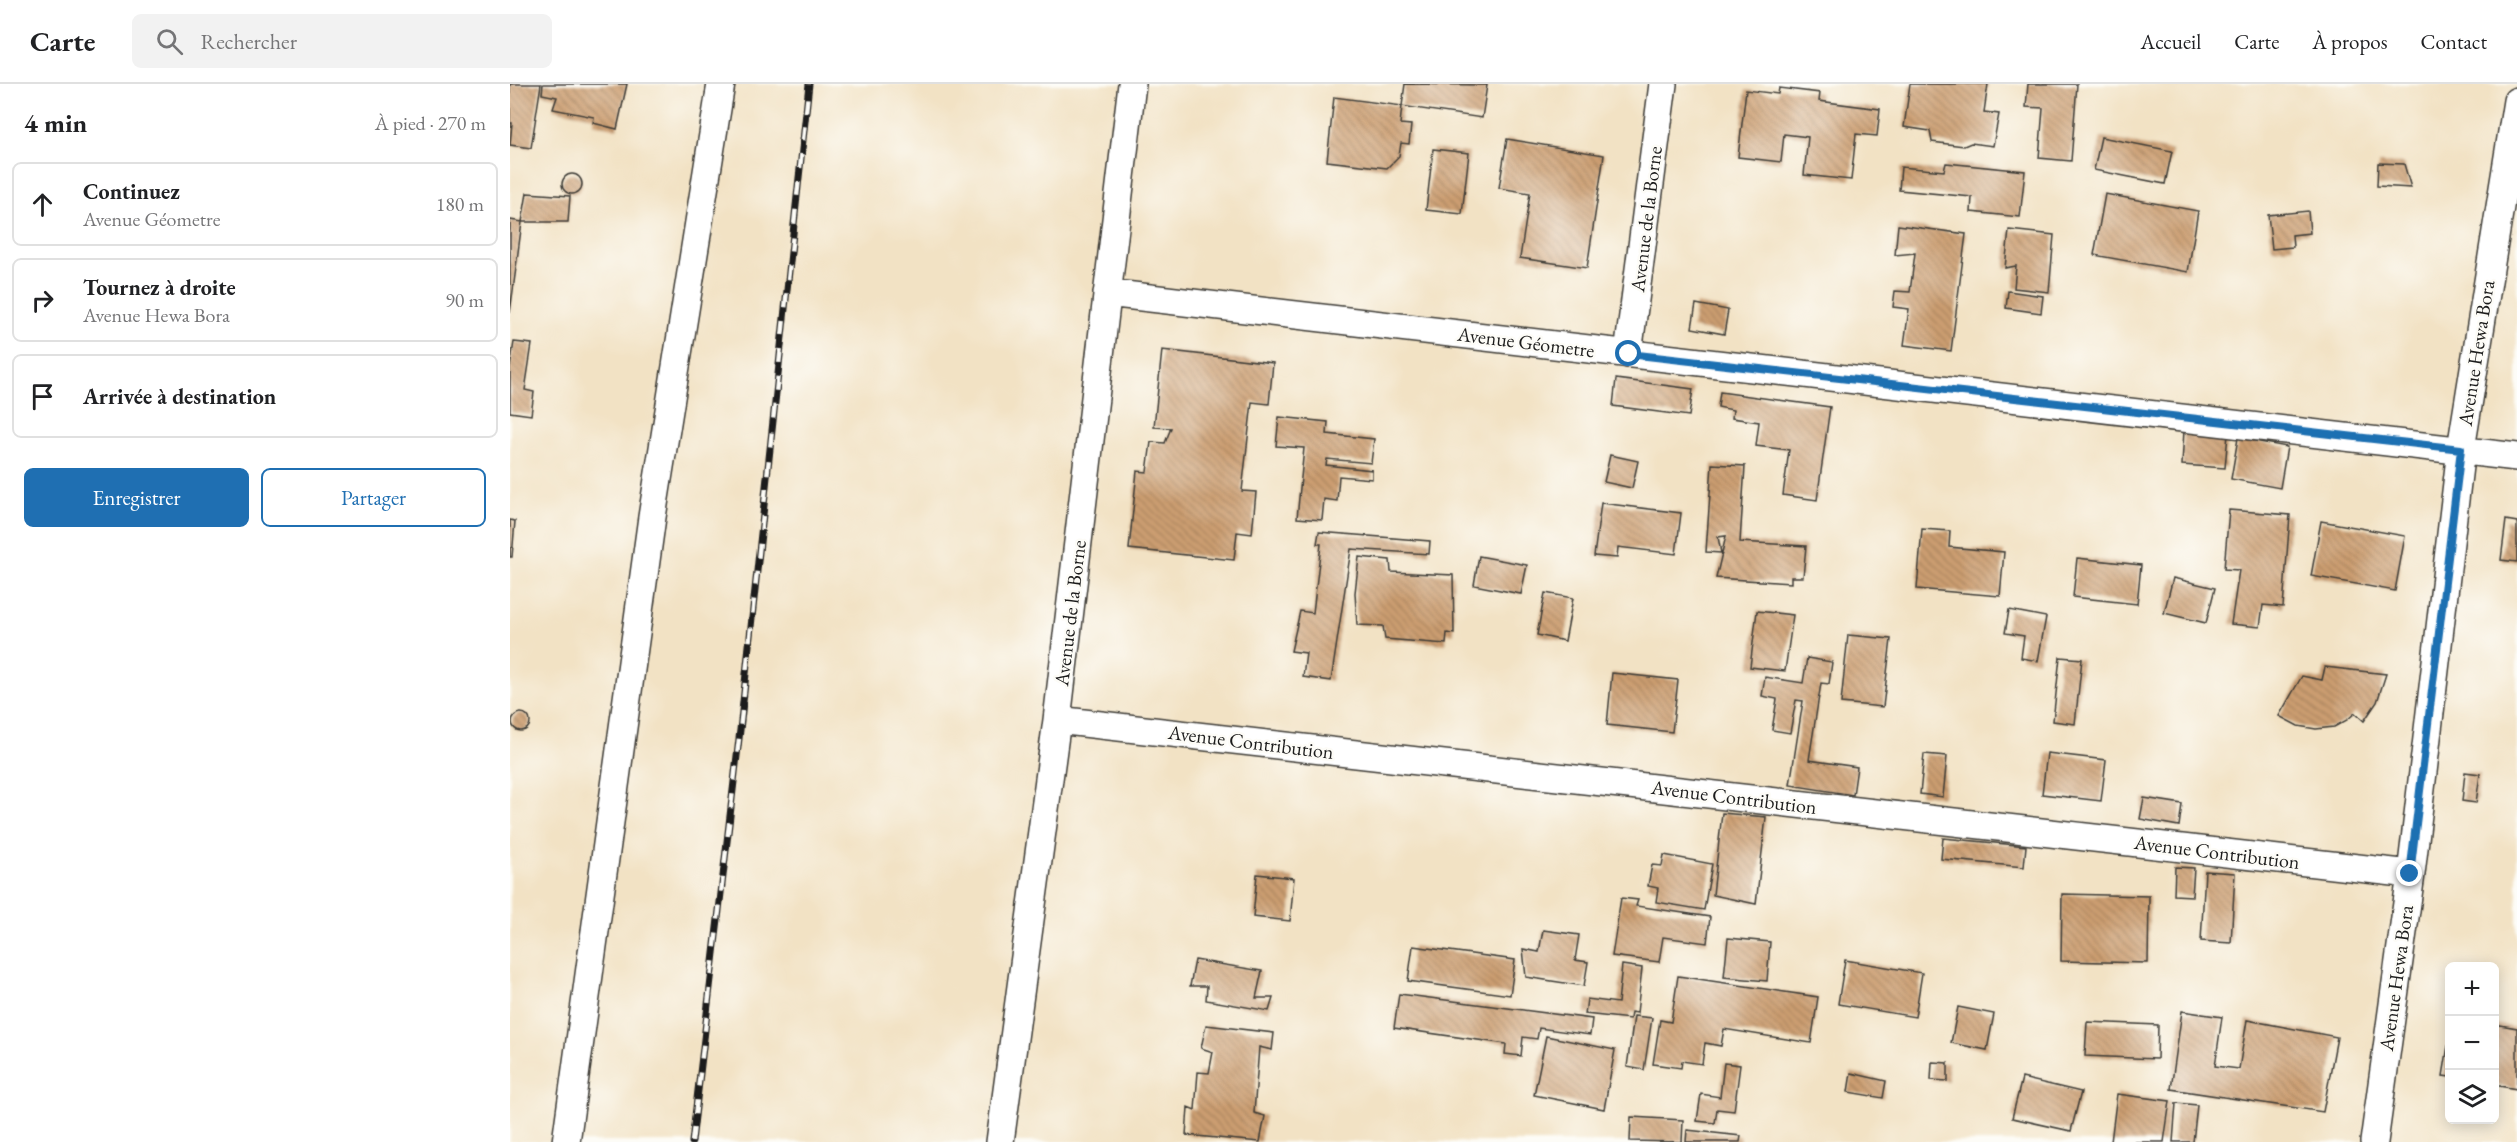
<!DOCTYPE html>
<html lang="fr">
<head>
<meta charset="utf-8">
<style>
  :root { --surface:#fff; --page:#f2f2f2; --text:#202124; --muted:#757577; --line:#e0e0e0; --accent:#1f6fb2 }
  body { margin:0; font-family:"EB Garamond",serif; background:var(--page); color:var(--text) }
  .controls { position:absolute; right:18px; bottom:18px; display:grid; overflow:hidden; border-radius:9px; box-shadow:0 3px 15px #0003 }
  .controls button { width:54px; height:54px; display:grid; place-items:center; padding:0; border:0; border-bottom:2px solid var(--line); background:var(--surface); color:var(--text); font:30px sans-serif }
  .stop { position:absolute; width:18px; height:18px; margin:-14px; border:4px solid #1f6fb2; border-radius:50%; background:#fff }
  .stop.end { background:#1f6fb2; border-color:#fff; box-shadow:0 2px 6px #0008 }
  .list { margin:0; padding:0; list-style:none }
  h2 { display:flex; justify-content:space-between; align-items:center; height:78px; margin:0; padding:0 24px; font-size:26px }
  h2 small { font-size:20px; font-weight:400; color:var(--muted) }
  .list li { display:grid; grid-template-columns:39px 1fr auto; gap:18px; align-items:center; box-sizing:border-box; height:84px; margin:0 12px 12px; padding:0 12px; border:2px solid var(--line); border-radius:9px }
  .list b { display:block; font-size:22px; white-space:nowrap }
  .list p { margin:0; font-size:20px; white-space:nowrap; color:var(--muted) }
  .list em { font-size:20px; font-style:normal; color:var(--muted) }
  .actions { display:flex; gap:12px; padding:18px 24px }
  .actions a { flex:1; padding:14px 0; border:2px solid var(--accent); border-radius:9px; text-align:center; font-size:21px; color:var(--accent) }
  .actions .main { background:var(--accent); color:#fff }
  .icon { flex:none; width:33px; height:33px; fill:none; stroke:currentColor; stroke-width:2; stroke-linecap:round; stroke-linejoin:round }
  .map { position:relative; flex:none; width:2007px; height:1058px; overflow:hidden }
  header { display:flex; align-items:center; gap:36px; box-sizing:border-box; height:84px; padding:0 30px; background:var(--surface); border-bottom:2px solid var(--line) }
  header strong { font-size:28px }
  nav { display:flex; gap:33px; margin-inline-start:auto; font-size:21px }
  .search { width:420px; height:54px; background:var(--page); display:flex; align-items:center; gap:15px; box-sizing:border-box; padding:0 21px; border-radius:9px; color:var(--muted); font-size:22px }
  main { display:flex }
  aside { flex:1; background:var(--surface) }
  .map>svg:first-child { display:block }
  .building { fill:url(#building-back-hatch) }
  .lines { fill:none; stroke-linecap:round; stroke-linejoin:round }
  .minor-casing { stroke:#3c3a35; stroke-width:30 }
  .minor { stroke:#fff; stroke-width:27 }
  .rail-casing { stroke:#1c1c1c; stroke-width:7 }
  .rail { stroke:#fdfcf7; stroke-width:4.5; stroke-dasharray:14; stroke-linecap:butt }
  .route { stroke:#1f6fb2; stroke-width:8 }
  .labels { text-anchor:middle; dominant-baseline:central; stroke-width:5; stroke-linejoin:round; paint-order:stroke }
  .street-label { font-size:20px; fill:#1c1c1c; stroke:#fdfcf7 }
</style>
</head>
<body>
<header>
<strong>Carte</strong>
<div class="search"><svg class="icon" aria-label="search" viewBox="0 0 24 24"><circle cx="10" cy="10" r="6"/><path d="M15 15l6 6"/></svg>Rechercher</div>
<nav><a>Accueil</a><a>Carte</a><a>À propos</a><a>Contact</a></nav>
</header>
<main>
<aside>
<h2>4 min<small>À pied · 270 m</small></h2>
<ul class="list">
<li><svg class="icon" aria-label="ahead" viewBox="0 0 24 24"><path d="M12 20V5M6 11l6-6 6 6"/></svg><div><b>Continuez</b><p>Avenue Géometre</p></div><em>180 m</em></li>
<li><svg class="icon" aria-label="right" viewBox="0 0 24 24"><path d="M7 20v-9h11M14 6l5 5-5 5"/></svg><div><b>Tournez à droite</b><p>Avenue Hewa Bora</p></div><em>90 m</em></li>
<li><svg class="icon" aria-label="arrive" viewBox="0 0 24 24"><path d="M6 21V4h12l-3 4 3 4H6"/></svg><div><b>Arrivée à destination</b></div></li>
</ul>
<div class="actions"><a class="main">Enregistrer</a><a>Partager</a></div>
</aside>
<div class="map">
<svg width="2007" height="1058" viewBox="0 0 2007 1058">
  <defs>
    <pattern id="building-back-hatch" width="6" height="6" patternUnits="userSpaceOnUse" patternTransform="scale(1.5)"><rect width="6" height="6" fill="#cc9e71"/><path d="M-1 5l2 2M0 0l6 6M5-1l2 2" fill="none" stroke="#a5805c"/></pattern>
  </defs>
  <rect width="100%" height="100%" fill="#fdfcf7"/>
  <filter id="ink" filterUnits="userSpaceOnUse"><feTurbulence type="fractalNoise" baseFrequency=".0167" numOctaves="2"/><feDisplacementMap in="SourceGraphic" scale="12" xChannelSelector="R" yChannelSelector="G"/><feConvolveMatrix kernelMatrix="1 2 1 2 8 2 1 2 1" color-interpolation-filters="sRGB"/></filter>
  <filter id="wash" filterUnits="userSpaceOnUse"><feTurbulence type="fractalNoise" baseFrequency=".008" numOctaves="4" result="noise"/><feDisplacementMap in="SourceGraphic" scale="24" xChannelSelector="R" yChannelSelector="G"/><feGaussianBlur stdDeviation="1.35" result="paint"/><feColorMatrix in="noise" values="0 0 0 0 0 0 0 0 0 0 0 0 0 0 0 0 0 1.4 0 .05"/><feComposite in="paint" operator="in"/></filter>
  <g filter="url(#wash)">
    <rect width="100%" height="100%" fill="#f2e2c4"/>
    <g id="blocks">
      <path class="building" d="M 0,0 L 31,0 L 21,64 L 0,61 L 2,39 L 0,39 Z
        M 33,0 L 117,0 L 107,45 L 83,39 L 84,33 L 43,25 L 47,13 L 32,10 Z
        M 895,0 L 977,1 L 972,34 L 892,22 L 890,40 L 901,41 L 899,60 L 891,59 L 889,72 L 877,84 L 817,77 L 824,13 L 892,22 Z
        M 1400,0 L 1478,0 L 1474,28 L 1489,30 L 1483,62 L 1461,59 L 1454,62 L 1422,58 L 1420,47 L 1394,43 Z
        M 1518,0 L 1567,0 L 1561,77 L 1529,74 L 1533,24 L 1516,23 Z
        M 1269,4 L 1310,9 L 1309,17 L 1370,25 L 1367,52 L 1346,50 L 1341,96 L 1294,91 L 1298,53 L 1274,50 L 1271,78 L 1228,73 L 1236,6 L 1268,10 Z
        M 1591,53 L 1662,67 L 1655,100 L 1584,86 Z
        M 997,55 L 1094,71 L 1077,184 L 1010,174 L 1020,109 L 989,104 Z
        M 923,65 L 959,69 L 952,130 L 916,126 Z
        M 1436,79 L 1515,87 L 1510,133 L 1461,128 L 1462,113 L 1389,106 L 1391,83 L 1434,87 Z
        M 1868,79 L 1894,80 L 1901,104 L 1867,102 Z
        M52 100a10 10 0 1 1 20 0a10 10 0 1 1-20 0Z
        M 17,109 L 60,112 L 58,138 L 12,138 L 0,229 L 0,136 L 12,138 Z
        M 1595,110 L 1688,127 L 1678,188 L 1584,171 Z
        M 1798,127 L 1800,149 L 1782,151 L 1783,163 L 1762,165 L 1758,131 Z
        M 1388,141 L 1456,150 L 1441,267 L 1394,261 L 1399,225 L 1383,223 L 1385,207 L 1400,208 L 1405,169 L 1385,171 Z
        M 1499,146 L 1544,151 L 1539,208 L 1504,204 L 1506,182 L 1495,184 Z
        M 1498,207 L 1533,212 L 1531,229 L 1496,224 Z
        M 1186,220 L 1218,226 L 1214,250 L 1182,244 Z
        M 4,258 L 22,260 L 15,306 L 24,308 L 21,331 L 0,328 L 0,284 Z
        M 652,266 L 763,279 L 759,320 L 742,318 L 732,407 L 746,408 L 742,450 L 727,448 L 724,476 L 619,465 L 627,387 L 637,388 L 641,358 L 655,359 L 661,344 L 644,343 Z
        M 1106,295 L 1183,305 L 1179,332 L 1103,322 Z
        M 1210,308 L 1320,323 L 1307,416 L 1273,411 L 1279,366 L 1246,362 L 1249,338 L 1222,334 L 1223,326 L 1208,323 Z
        M 769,333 L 818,338 L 817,350 L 864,355 L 861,379 L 817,375 L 816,381 L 862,386 L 862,395 L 829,392 L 827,417 L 814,415 L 812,436 L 787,434 L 794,364 L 766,362 Z
        M 1674,346 L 1718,350 L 1715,384 L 1672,381 Z
        M 1728,354 L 1777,363 L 1770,404 L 1721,395 Z
        M 1100,371 L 1128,377 L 1122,404 L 1094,398 Z
        M 1202,380 L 1235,382 L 1230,458 L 1296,462 L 1293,493 L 1281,493 L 1281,499 L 1206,494 L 1216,452 L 1208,453 L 1211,469 L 1196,468 Z
        M 1091,419 L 1171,429 L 1166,470 L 1108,463 L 1107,474 L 1084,472 Z
        M 1719,426 L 1780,431 L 1773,523 L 1753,521 L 1750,543 L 1721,540 L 1729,486 L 1714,485 Z
        M 0,436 L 5,437 L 2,473 L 0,473 Z
        M 1996,436 L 2007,438 L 2007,478 L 1991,476 Z
        M 1811,437 L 1895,452 L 1885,507 L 1801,492 Z
        M 1412,445 L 1440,447 L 1439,463 L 1494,468 L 1490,512 L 1407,505 Z
        M 809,448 L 920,457 L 919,470 L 841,465 L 821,597 L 793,593 L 796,569 L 781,567 L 790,527 L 803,529 L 811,460 L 807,460 Z
        M 969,472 L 1017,481 L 1011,510 L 964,501 Z
        M 849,473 L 880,476 L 881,488 L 943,491 L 944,550 L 937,549 L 936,560 L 875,555 L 873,542 L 847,541 L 845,509 Z
        M 1567,474 L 1631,481 L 1627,520 L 1563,513 Z
        M 1663,494 L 1705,504 L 1696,539 L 1654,529 Z
        M 1035,509 L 1063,514 L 1055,557 L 1027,551 Z
        M 1499,526 L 1536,533 L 1528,577 L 1511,574 L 1514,552 L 1495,549 Z
        M 1247,527 L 1283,531 L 1275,587 L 1240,583 Z
        M 1338,551 L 1381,555 L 1373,623 L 1331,619 Z
        M 1550,573 L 1572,575 L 1565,640 L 1543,637 Z
        M 1297,574 L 1322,578 L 1319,600 L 1311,599 L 1299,676 L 1347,683 L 1343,711 L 1280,701 L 1293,617 L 1286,616 L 1280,649 L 1262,646 L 1267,615 L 1252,612 L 1255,593 L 1293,599 Z
        M 1815,583 L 1876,590 L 1867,618 L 1854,637 L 1845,629 L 1837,636 L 1824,643 L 1806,645 L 1788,642 L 1769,632 L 1792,592 L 1812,596 Z
        M 1102,589 L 1168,596 L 1162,648 L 1097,641 Z
        M2 638a9 9 0 1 1 18 0a9 9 0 1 1-18 0Z
        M 1537,669 L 1596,676 L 1591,717 L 1532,710 Z
        M 1414,670 L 1437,672 L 1433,713 L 1410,710 Z
        M 1955,688 L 1970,690 L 1966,719 L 1952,717 Z
        M 1634,714 L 1672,720 L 1669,742 L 1630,735 Z
        M 1212,729 L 1256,733 L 1246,820 L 1203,811 Z
        M 1433,754 L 1516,762 L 1514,783 L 1431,775 Z
        M 1154,771 L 1202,780 L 1194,826 L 1146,818 L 1148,804 L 1138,802 L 1142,781 L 1152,782 Z
        M 1665,783 L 1684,784 L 1682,812 L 1664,811 Z
        M 1695,787 L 1725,789 L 1721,859 L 1691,857 Z
        M 747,790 L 784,794 L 780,837 L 743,833 Z
        M 1552,810 L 1639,812 L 1638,879 L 1551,877 Z
        M 1111,814 L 1128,816 L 1126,822 L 1200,833 L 1197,859 L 1153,853 L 1149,878 L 1102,872 Z
        M 1033,846 L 1069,851 L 1065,876 L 1078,878 L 1074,902 L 1016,893 L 1013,865 L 1029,868 Z
        M 1218,854 L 1260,858 L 1257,897 L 1214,893 Z
        M 903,862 L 1005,876 L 1000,911 L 898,897 Z
        M 685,876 L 752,887 L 746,914 L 763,914 L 759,927 L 696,916 L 697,902 L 680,902 Z
        M 1335,876 L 1412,889 L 1405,933 L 1328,920 Z
        M 1112,881 L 1132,884 L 1127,929 L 1121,928 L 1120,935 L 1075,930 L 1077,915 L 1108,919 Z
        M 1168,892 L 1308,913 L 1301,959 L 1214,945 L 1211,962 L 1195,959 L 1192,980 L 1172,977 L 1171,984 L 1143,980 L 1150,936 L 1161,938 Z
        M 889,910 L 1082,935 L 1080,951 L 1029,944 L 1027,955 L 1013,953 L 1011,972 L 995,970 L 996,960 L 884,944 Z
        M 1448,923 L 1484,930 L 1477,966 L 1441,959 Z
        M 1672,927 L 1712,933 L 1705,982 L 1729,985 L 1737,936 L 1827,953 L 1813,1028 L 1661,1005 Z
        M 1124,932 L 1142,934 L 1134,986 L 1117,983 Z
        M 1577,938 L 1648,941 L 1647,975 L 1575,972 Z
        M 1984,940 L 2007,944 L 2007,1005 L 1984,1001 Z
        M 696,941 L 764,949 L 762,966 L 749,963 L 744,1029 L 755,1032 L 750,1058 L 676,1051 L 678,1023 L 685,1026 L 688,988 L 699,989 L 703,968 L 691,964 Z
        M 1036,952 L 1105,966 L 1094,1025 L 1024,1011 Z
        M 1938,962 L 1940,962 L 1940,993 L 1933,992 Z
        M 1422,978 L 1438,979 L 1438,997 L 1421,996 Z
        M 1214,979 L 1230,981 L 1224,1027 L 1207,1025 L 1205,1039 L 1187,1037 L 1191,1010 L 1210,1013 Z
        M 1341,989 L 1376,997 L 1373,1014 L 1338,1008 Z
        M 1512,994 L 1571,1008 L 1561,1047 L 1502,1034 Z
        M 1607,1010 L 1660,1017 L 1654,1058 L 1601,1058 Z
        M 1666,1019 L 1687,1021 L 1683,1058 L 1663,1058 Z
        M 1121,1033 L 1173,1036 L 1172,1058 L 1120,1057 Z
        M 1177,1046 L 1231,1052 L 1230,1058 L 1176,1058 Z"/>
    </g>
  </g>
  <g filter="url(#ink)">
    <use href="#blocks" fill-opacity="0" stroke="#3c3a35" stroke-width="1.5"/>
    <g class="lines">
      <g class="minor-casing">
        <path id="minor" d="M 597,209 L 2007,373
          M 1118,270 L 1153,0
          M 547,636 L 1901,790
          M 56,1058 L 142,433 L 211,0
          M 490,1058 L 547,636 L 622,0
          M 1864,1058 L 1901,790 L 1951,365 L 2007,17"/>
      </g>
      <use href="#minor" class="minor"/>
      <g class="rail-casing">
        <path id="rail" d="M 182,1058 L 230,646 L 299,0"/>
      </g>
      <use href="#rail" class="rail"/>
    </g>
  </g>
  <g class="lines" filter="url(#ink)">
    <path class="route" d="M 1119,270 L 1951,365 L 1900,790"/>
  </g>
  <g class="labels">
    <g class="street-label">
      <text transform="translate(1136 135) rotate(-83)">Avenue de la Borne</text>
      <text transform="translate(1016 258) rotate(7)">Avenue Géometre</text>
      <text transform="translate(1966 269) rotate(-81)">Avenue Hewa Bora</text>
      <text transform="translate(560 529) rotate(-83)">Avenue de la Borne</text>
      <text transform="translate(741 658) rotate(7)">Avenue Contribution</text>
      <text transform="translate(1224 713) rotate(7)">Avenue Contribution</text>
      <text transform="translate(1707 768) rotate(7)">Avenue Contribution</text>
      <text transform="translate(1886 894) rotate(-82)">Avenue Hewa Bora</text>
    </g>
  </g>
</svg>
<div class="controls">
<button>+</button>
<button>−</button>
<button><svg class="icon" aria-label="layers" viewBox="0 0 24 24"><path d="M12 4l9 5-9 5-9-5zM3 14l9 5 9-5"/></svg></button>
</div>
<div class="stop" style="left:1119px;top:270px"></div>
<div class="stop end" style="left:1900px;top:790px"></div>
</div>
</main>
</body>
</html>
